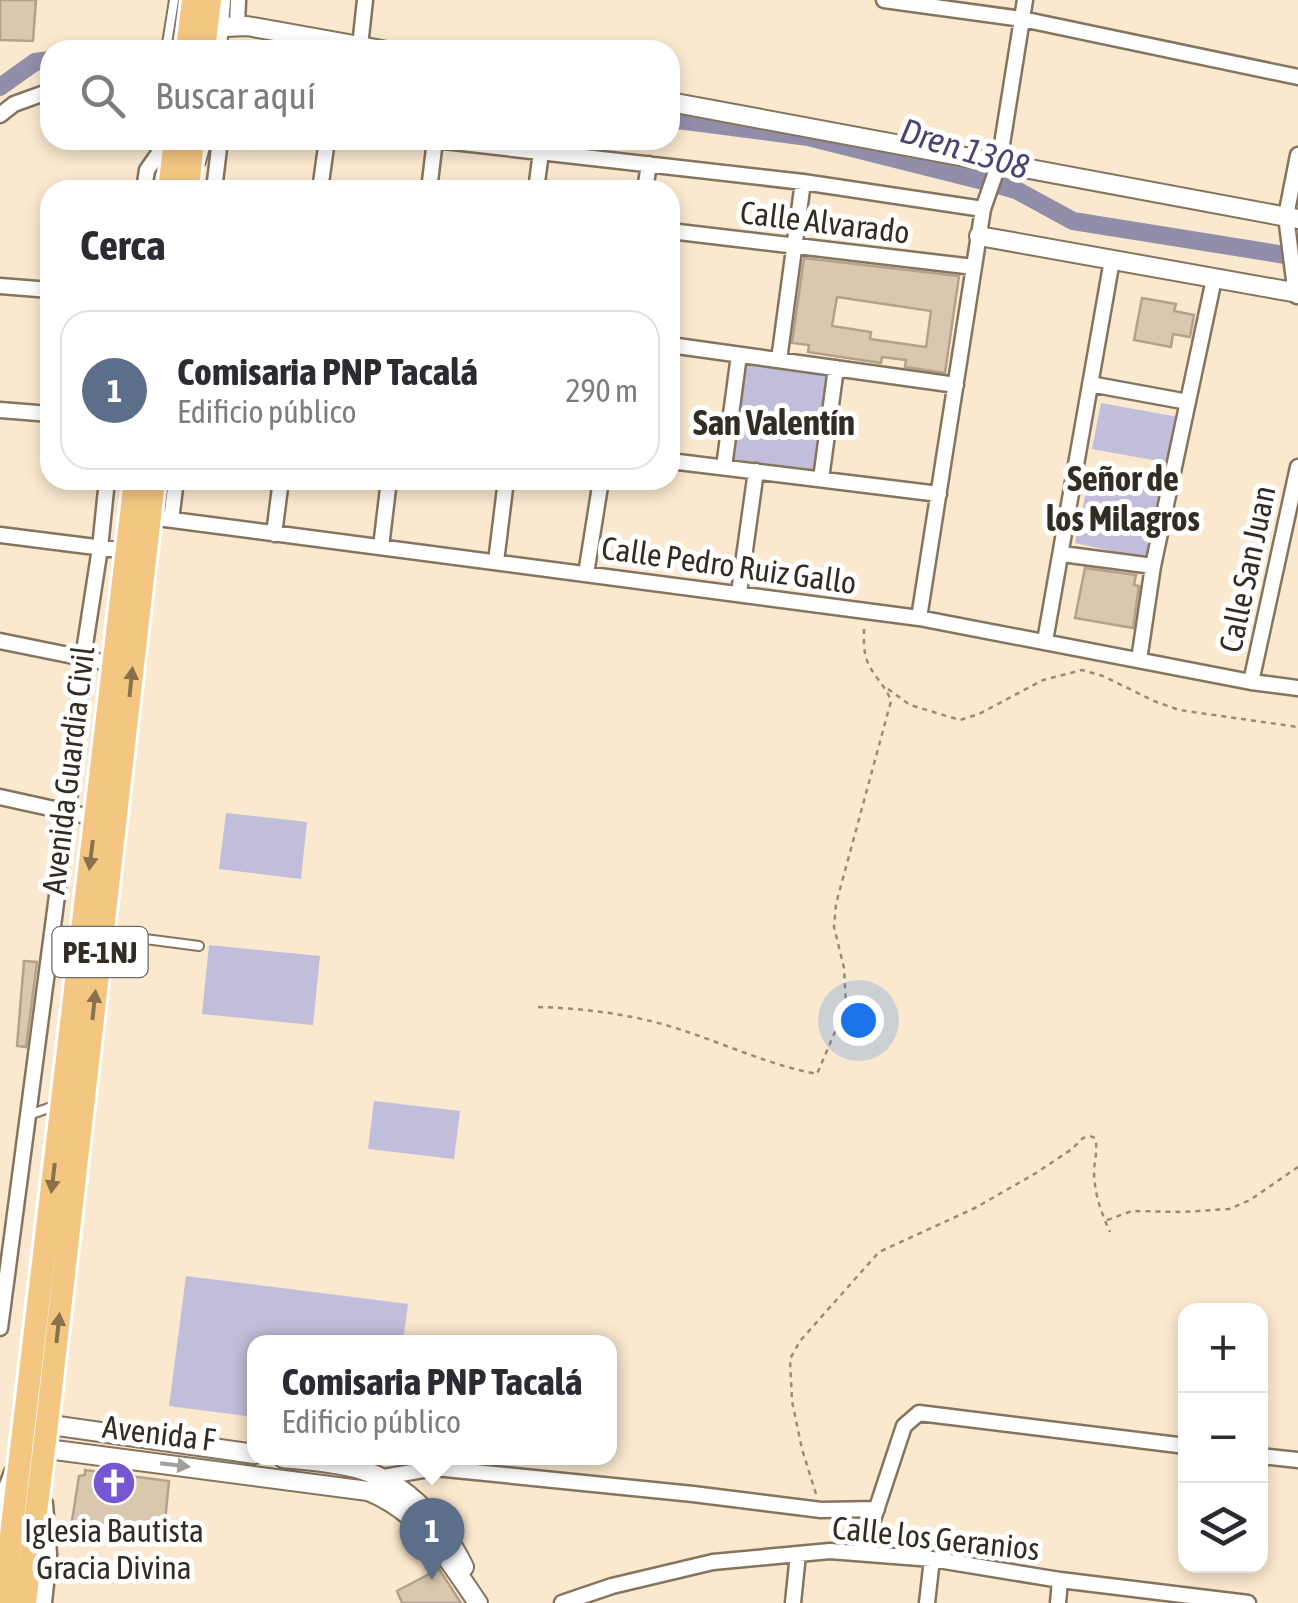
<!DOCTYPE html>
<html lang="es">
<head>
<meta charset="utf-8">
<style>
  :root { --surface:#fff; --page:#f7f7f7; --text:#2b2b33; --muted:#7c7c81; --line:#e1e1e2; --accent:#7557d1 }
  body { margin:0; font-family:"Asap Condensed",sans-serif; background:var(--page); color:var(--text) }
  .controls { position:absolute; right:30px; bottom:30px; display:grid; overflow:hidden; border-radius:20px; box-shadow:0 5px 15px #0003 }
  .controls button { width:90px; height:90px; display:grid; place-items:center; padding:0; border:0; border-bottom:2px solid var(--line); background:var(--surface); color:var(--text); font:50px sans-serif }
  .you { position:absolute; left:858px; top:1020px; width:35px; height:35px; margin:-25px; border:8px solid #fff; border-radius:50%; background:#1a73e8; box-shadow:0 0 0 15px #1a73e833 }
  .badge { display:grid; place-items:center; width:65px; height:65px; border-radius:50%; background:var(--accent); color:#fff; font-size:32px; font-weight:700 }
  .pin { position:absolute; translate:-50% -82px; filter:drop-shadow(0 2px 5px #0008) }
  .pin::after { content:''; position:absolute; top:52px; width:35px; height:30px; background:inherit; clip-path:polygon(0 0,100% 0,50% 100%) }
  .popup { position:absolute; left:247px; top:1335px; width:370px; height:130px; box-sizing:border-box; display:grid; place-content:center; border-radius:20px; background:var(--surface); filter:drop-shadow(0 2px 8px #0005); font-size:32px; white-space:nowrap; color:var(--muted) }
  .popup b { font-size:38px; color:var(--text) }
  .popup::after { content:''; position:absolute; left:50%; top:100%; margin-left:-20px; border:20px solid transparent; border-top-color:var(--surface) }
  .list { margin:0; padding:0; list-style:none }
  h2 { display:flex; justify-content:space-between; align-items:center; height:130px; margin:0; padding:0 40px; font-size:42px }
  h2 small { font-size:32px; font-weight:400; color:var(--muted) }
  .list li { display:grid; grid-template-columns:65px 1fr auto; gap:30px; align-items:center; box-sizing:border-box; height:160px; margin:0 20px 20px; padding:0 20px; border:2px solid var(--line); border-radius:30px }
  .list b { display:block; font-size:38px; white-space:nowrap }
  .list p { margin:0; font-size:32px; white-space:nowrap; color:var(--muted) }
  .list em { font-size:32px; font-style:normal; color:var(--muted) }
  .icon { flex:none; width:55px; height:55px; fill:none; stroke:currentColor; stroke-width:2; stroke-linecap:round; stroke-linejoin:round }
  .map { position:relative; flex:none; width:1298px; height:1603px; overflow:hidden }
  .search { position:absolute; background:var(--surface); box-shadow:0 5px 15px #0003; left:40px; top:40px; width:640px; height:110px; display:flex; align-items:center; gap:25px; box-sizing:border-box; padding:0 35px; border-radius:30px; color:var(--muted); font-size:38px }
  .panel { position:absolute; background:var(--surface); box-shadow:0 5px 15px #0003; left:40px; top:180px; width:640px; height:310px; border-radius:30px }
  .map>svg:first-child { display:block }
  .green { fill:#c1bedb }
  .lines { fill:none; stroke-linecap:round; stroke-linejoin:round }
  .canal { stroke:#918eaa; stroke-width:18 }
  .building { fill:#d9c7af; stroke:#b3a28b; stroke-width:2.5; fill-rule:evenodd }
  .service-casing { stroke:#85745e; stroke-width:12 }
  .minor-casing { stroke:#85745e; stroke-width:19 }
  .tertiary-casing { stroke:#85745e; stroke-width:22 }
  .trunk-casing { stroke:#fff; stroke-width:28 }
  .path { stroke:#988b7a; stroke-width:2.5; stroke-dasharray:5 5; stroke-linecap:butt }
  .service { stroke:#fff; stroke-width:8 }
  .minor { stroke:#fff; stroke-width:14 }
  .tertiary { stroke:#fff; stroke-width:18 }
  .trunk { stroke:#f3c682; stroke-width:22 }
  .oneway { fill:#89714e }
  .oneway2 { fill:#a3a09c }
  .labels { text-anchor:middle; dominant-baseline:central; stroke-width:10; stroke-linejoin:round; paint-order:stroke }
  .shield { fill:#fff; stroke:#706b65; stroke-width:2.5 }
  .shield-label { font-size:30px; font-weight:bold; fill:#332c23 }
  .street-label { font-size:32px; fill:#332c23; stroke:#fff }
  .poi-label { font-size:32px; fill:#332c23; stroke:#fff }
  .water-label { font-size:35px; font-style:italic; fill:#4d4571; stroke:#fff }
  .neighbourhood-label { font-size:35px; font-weight:bold; fill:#332c23; stroke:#fff }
</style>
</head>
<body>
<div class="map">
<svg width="1298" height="1603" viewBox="0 0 1298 1603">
  <rect width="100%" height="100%" fill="#fae8cf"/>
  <path class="green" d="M 745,363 L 829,374 L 816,473 L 733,459 Z
    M 1101,403 L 1178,417 L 1169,463 L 1092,449 Z
    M 1090,474 L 1164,489 L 1150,559 L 1075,543 Z
    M 226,813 L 307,822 L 301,879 L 219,869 Z
    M 209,945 L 320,956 L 313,1025 L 202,1014 Z
    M 374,1101 L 460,1111 L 454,1159 L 368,1149 Z
    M 186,1276 L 408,1304 L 403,1342 L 255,1342 L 254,1417 L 169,1406 Z"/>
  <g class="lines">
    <path class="canal" d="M 0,87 L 35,62 L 50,60
      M 670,119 L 808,137 L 991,183 L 1016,190 L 1073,221 L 1298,257"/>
  </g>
  <path class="building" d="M 0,0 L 36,0 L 33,41 L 0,40 Z
    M 804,258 L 959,276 L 945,373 L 905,367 L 906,360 L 882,357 L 881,363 L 808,352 L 809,345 L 792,343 ZM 837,297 L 931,311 L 926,347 L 870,339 L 871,332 L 832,326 Z
    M 1142,298 L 1176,304 L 1174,311 L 1194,315 L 1190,337 L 1173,334 L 1171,347 L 1134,340 Z
    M 1085,568 L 1136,575 L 1134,585 L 1139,586 L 1133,628 L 1075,618 Z
    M 24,961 L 37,962 L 26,1047 L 17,1046 Z
    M 85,1470 L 169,1481 L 163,1541 L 71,1527 L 79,1476 L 85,1475 Z
    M 439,1569 L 461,1603 L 402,1603 L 397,1591 Z"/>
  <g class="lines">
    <g class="service-casing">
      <path id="service" d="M 166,50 L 174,0
        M 222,50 L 226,0
        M 201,162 L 207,140
        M 107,934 L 199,946
        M 52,943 L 78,928
        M 29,1115 L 57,1105"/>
    </g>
    <g class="minor-casing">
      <path id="minor" d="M 884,0 L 1022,19 L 1298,77
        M 237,26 L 238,0
        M 360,46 L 365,0
        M 0,115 L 14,104 L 50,91
        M 435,140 L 803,182 L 983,209
        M 144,190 L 147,170 L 159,153
        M 214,190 L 220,140
        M 320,190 L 327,140
        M 429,190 L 435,140
        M 536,190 L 541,152
        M 645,190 L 649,164
        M 670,231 L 974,267
        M 0,286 L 50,290
        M 1297,296 L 1294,294 L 1294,280 L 1286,216 L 1298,155
        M 670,345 L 956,385
        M 779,360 L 803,182
        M 1090,384 L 1188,402
        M 0,410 L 50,414
        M 670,461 L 939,494
        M 724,467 L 739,355
        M 821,479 L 836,368
        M 150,517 L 919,618 L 1251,682 L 1298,688
        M 171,520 L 176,480
        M 274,534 L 281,480
        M 0,535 L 127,551
        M 381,547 L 389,480
        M 1062,554 L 1153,566
        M 496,562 L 506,480
        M 586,574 L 601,480
        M 739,593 L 756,471
        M 919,618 L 983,209 L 999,163 L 1025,0
        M 0,641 L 113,664
        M 1045,641 L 1112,260
        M 1139,660 L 1153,566 L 1214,279
        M 1251,682 L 1298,467
        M 0,797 L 95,818
        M 0,1328 L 68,812 L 83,658 L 100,548 L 107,480
        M 1260,1456 L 1298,1460
        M 378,1478 L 435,1468 L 693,1494 L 821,1510 L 877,1509
        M 0,1504 L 12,1472
        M 862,1553 L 904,1426 L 919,1413 L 1186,1446
        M 44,1603 L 49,1554 L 45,1504
        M 562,1603 L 612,1586 L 713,1562 L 830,1551 L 932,1559 L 1060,1580 L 1248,1603
        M 793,1603 L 798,1554
        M 927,1603 L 932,1559
        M 1058,1603 L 1060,1580"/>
    </g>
    <g class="tertiary-casing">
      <path id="tertiary" d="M 225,27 L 247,26 L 382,50
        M 670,102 L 1298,219
        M 979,236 L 1298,293
        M 37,1423 L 255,1454
        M 32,1447 L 368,1491 C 421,1512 447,1558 478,1603
        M 283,1458 C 309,1461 337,1462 362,1470 C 409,1485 443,1524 464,1567"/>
    </g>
    <g class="trunk-casing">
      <path id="trunk" d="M 187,50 L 193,0
        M 204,50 L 210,0
        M 169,190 L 175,140
        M 188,190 L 193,140
        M 3,1603 L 135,480
        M 25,1603 L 47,1424 L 154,480"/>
    </g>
    <path class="path" d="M 888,689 L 910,705 L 960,720 L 979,714 L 1043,680 L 1082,670 L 1103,676 L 1154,701 L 1179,710 L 1298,727
      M 538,1007 C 575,1008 611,1012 646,1020 C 704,1033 758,1063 817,1074 L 846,1006 L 844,968 L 834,927 L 836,904 L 891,701 C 886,686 874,677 868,663 C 863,652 864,639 864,627
      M 1107,1220 L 1132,1211 L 1182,1212 L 1229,1209 L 1250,1200 L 1298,1167
      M 816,1494 L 802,1449 L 792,1401 L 790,1359 L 800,1341 L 879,1252 L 975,1208 L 1036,1173 L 1072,1149 L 1083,1138 L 1090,1136 L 1095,1138 C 1098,1149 1095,1158 1094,1170 C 1094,1193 1101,1212 1110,1232"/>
    <use href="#service" class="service"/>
    <use href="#minor" class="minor"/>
    <use href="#tertiary" class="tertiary"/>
    <use href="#trunk" class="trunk"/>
  </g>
  <defs><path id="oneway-solid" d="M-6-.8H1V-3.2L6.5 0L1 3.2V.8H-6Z" transform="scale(2.5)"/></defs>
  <g class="oneway">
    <use href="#oneway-solid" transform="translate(131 682) rotate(-84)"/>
    <use href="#oneway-solid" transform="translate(91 855) rotate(97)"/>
    <use href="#oneway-solid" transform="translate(94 1005) rotate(-84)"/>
    <use href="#oneway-solid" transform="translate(53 1178) rotate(97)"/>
    <use href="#oneway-solid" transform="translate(58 1328) rotate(-84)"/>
  </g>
  <use class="oneway2" href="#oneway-solid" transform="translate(175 1465) rotate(7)"/>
  <defs>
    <g id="church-disc" transform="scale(2.25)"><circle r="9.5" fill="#7557d1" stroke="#fff"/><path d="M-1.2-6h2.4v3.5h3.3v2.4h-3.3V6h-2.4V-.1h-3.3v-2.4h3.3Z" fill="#fff"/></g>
  </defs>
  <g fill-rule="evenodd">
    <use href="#church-disc" x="114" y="1483"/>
  </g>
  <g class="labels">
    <rect class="shield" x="52.5" y="927" width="95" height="50" rx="8"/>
    <g class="shield-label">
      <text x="100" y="952">PE-1NJ</text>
    </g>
    <g class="street-label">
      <text transform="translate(825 222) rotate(7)">Calle Alvarado</text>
      <text transform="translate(729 565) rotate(8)">Calle Pedro Ruiz Gallo</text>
      <text transform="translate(1247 569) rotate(-78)">Calle San Juan</text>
      <text transform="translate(68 770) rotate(-83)">Avenida Guardia Civil</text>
      <text transform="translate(159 1433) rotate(7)">Avenida F</text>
      <text transform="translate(936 1538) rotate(6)">Calle los Geranios</text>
    </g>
    <g class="poi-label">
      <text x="114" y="1530">Iglesia Bautista<tspan x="114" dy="37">Gracia Divina</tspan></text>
    </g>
    <g class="water-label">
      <text transform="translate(965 148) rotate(17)">Dren 1308</text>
    </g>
    <g class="neighbourhood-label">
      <text x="774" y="422">San Valentín</text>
      <text x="1123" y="478">Señor de<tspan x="1123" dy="40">los Milagros</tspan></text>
    </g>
  </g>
</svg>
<div class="controls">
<button>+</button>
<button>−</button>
<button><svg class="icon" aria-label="layers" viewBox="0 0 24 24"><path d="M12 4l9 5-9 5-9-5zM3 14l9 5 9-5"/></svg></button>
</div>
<div class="you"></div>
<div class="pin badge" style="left:432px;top:1580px;background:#5c6f8a">1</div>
<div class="popup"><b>Comisaria PNP Tacalá</b>Edificio público</div>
<div class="search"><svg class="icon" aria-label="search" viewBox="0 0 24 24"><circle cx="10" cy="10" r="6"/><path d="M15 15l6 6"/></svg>Buscar aquí</div>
<section class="panel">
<h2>Cerca<small></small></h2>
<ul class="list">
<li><span class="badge" style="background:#5c6f8a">1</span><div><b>Comisaria PNP Tacalá</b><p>Edificio público</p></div><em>290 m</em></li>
</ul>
</section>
</div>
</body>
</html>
